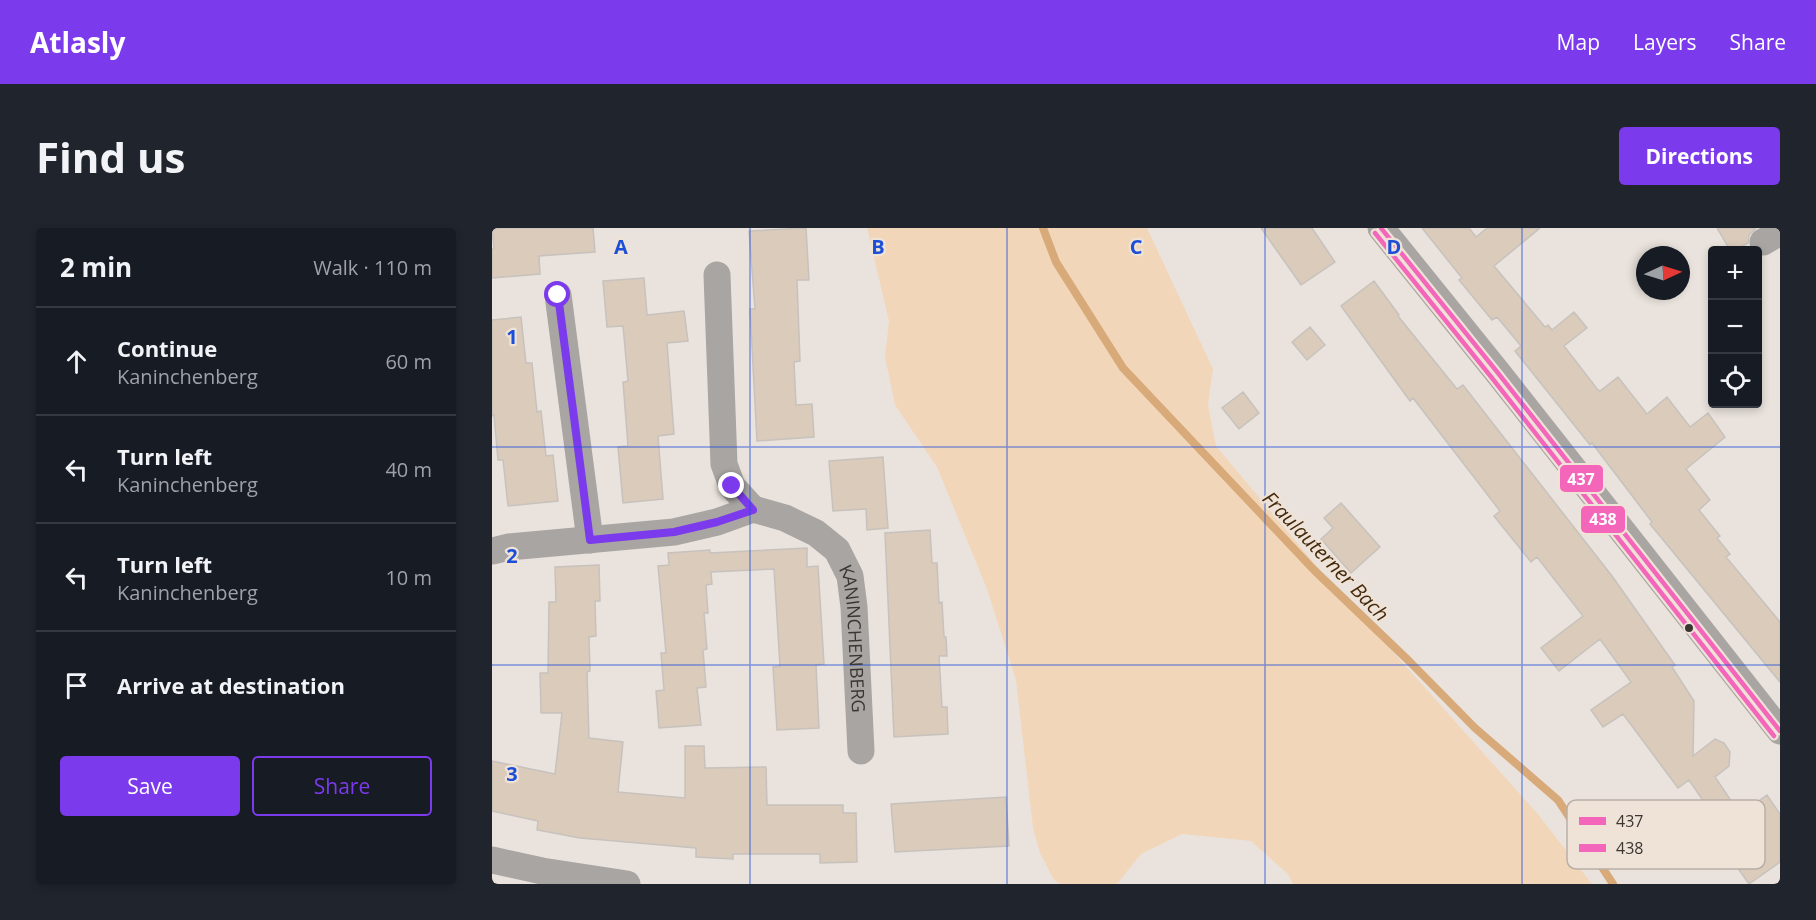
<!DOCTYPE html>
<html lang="en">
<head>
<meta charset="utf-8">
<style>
  :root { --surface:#171b24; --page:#20242c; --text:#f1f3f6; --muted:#9ea1a6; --line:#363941; --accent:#7c3aed }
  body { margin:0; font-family:"Open Sans",sans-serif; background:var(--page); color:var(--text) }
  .controls { position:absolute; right:18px; top:18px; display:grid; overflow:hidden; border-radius:6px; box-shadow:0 3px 9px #0003 }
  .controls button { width:54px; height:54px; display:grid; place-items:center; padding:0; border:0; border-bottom:2px solid var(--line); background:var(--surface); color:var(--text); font:30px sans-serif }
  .compass { position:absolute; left:1144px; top:18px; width:54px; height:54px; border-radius:50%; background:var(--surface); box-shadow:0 3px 9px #0003; rotate:86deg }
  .stop { position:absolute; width:18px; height:18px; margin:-14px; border:4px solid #7c3aed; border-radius:50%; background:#fff }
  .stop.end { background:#7c3aed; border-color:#fff; box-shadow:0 2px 6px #0008 }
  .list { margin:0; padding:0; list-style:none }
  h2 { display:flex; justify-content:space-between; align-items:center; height:78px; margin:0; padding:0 24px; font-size:26px }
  h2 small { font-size:20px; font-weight:400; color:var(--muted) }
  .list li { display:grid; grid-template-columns:39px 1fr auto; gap:18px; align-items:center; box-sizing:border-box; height:108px; padding:0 24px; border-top:2px solid var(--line) }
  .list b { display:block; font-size:22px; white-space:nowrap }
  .list p { margin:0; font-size:20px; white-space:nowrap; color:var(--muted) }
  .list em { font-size:20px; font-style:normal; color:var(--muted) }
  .actions { display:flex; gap:12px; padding:18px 24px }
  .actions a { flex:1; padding:14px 0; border:2px solid var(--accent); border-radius:6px; text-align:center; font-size:21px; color:var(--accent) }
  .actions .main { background:var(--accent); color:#fff }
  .icon { flex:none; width:33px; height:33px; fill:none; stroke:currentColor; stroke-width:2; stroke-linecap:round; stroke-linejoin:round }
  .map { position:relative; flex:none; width:1288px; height:656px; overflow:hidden; border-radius:6px }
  header { display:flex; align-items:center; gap:36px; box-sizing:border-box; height:84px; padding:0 30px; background:var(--accent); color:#fff }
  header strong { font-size:28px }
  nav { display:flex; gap:33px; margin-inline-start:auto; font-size:21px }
  .intro { display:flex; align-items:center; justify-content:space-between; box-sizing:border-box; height:144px; padding:0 36px }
  h1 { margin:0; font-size:42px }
  .button { padding:15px 27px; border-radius:6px; background:var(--accent); color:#fff; font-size:21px; font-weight:700 }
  main { display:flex; gap:36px; padding:0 36px }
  aside { flex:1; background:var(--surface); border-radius:6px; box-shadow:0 3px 9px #0003 }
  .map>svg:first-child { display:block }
  .green { fill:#f2d6ba }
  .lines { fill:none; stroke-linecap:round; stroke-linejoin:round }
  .stream { stroke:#d8aa79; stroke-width:8 }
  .building { fill:#dacbbb; stroke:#c7c2bd; stroke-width:1.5 }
  .street { stroke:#a8a5a2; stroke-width:27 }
  .bus-1-casing { stroke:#efe3d8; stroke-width:9 }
  .bus-2-casing { stroke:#efe3d8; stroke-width:9 }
  .bus-1 { stroke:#f466ba; stroke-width:4.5 }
  .bus-2 { stroke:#f466ba; stroke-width:4.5 }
  .route { stroke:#7c3aed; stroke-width:8 }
  .grid { fill:none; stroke:#1d4ed8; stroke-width:1.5; stroke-opacity:0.55 }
  .bus-dot { fill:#3b3632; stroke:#efe3d8; stroke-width:2 }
  .labels { text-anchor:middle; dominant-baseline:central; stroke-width:4.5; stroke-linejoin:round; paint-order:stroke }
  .street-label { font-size:18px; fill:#3b3632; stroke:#efe3d8 }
  .water-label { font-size:20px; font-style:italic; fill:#442a0c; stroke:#efe3d8 }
  .key { fill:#efe3d8; stroke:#b9afa6; stroke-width:1.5 }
  .key-label { font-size:16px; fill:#3b3632 }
  .grid-label { font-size:20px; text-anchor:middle; font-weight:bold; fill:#1d4ed8; stroke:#efe3d8; stroke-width:4.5; stroke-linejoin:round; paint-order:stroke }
  .line-badge { stroke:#efe3d8; stroke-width:2 }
  .badge-label { font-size:16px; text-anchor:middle; font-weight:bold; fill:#fff }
</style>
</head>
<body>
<header>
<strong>Atlasly</strong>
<nav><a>Map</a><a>Layers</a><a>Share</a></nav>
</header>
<div class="intro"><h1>Find us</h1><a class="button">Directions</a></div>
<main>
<aside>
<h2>2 min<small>Walk · 110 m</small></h2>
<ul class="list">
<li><svg class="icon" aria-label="ahead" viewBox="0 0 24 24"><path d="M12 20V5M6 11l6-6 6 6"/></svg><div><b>Continue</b><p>Kaninchenberg</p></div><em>60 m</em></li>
<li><svg class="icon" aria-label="left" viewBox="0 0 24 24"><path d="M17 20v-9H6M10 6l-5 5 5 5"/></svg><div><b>Turn left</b><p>Kaninchenberg</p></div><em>40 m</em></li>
<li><svg class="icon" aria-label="left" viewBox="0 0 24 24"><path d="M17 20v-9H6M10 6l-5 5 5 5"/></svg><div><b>Turn left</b><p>Kaninchenberg</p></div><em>10 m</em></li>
<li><svg class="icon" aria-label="arrive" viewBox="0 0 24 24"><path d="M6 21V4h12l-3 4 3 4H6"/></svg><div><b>Arrive at destination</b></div></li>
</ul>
<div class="actions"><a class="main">Save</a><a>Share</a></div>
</aside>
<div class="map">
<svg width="1288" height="656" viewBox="0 0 1288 656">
  <rect width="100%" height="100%" fill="#eae3dd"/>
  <path class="green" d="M 375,0 L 655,0 L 721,141 L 716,177 L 724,218 L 833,348 L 1045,585 L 1100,656 L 801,656 L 796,646 L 759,613 L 690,606 L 649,626 L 625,656 L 568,656 L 562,652 L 548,625 L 541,600 L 524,452 L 495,361 L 445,239 L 403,177 L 393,129 L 397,93 Z"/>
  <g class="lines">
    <path class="stream" d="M 551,0 L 564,34 L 631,140 L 822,342 L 918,434 L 983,500 L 1066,572 L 1121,656"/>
  </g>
  <path class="building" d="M 13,0 L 101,0 L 103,24 L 47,28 L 48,46 L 0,50 L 0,21 L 2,20 L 0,1 Z
    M 314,0 L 317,52 L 305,52 L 308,133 L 302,134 L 304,177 L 320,176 L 322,209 L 265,213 L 258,81 L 263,81 L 257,3 Z
    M 769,0 L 820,0 L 843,34 L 809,57 Z
    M 930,0 L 977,0 L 984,9 L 995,0 L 1048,0 L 1002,38 L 1053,99 L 1056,97 L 1060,102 L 1082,84 L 1095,100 L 1072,118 L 1106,162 L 1108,163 L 1126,149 L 1155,186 L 1175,169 L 1198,199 L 1216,185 L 1233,209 L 1194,241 L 1218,272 L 1207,282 L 1228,308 L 1225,310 L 1238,326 L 1234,329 L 1288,394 L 1288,454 L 1158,296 L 1160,294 L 1100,215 L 1098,217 L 1023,123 L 1029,118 L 1005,89 L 1000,92 L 967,52 L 970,50 Z
    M 1225,0 L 1264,0 L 1257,7 L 1256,15 L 1243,22 L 1238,22 Z
    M 152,50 L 155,87 L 192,83 L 196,113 L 175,115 L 182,206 L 166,208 L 171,271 L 131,275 L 126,219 L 136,218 L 131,154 L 136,153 L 131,98 L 115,99 L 111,53 Z
    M 882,53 L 907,87 L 906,88 L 965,161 L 971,157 L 1006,202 L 1120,348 L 1183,437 L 1180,439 L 1202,473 L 1201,528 L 1223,511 L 1232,515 L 1238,524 L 1237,538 L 1223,549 L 1248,586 L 1275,567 L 1288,586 L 1288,634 L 1257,656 L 1217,599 L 1225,593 L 1197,552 L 1186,560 L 1131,486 L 1111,499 L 1099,482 L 1139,454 L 1108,411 L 1067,443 L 1049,420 L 1091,388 L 1045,329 L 1039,334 L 1002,288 L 1008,283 L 921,170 L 918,173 L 849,78 Z
    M 29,89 L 34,135 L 40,135 L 45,184 L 49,183 L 54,228 L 61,227 L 66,273 L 16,278 L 11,232 L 6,232 L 2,187 L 0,188 L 0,92 Z
    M 818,99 L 833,117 L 815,132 L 800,114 Z
    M 751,164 L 767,185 L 747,201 L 730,180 Z
    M 391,229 L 396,300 L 375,302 L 374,281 L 341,283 L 337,233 Z
    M 849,275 L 888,319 L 859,345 L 829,311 L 841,300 L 832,290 Z
    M 438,302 L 440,335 L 445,335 L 447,375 L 450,374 L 452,409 L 454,409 L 455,428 L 447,428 L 450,479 L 455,479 L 456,506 L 402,509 L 393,305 Z
    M 315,320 L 315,339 L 326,338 L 332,436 L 324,437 L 327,500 L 285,502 L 281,439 L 288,438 L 282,341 L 219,344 L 220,356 L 214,357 L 216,385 L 212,385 L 215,421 L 211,422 L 214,459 L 205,460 L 209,497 L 167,500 L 164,463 L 172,462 L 169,425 L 174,425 L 166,338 L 177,337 L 176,325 L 218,322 L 218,325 Z
    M 107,337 L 108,373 L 103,373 L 104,408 L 97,409 L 98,443 L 95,444 L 97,510 L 131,514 L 126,564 L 193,570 L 193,518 L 212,518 L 213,540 L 274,539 L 275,577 L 351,577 L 351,585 L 364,585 L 365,634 L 328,635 L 328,626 L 241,626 L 241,631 L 204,629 L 204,620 L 88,610 L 45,602 L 46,593 L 0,583 L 0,533 L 63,546 L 70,485 L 49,485 L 48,445 L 56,445 L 57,374 L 64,374 L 63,339 Z
    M 514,569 L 517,618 L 403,624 L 399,576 Z"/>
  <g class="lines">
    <g class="street">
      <path d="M 889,0 L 1006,145 L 1288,503"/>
      <path d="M 1271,14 L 1288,4"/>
      <path d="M 225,47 L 232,236 L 240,258 L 261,281"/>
      <path d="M 66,67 L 98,312"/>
      <path id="s1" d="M 0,323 L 17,319 L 182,304 L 225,294 L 261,281 L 293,290 L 324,305 L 345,322 L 358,348 L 362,379 L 369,523"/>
      <path d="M 0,632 L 50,643 L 135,656"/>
    </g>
    <g class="bus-1-casing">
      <path id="bus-1" d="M 889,0 L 1006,145 L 1288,503"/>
    </g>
    <g class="bus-2-casing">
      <path id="bus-2" d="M 883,5 L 1000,150 L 1282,508"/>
    </g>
    <use href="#bus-1" class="bus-1"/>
    <use href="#bus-2" class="bus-2"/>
  </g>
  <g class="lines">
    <path class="route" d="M 66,67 L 98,312 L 182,304 L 225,294 L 261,282 L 240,258"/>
  </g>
  <path class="grid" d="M 258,0 L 258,656M 515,0 L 515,656M 773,0 L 773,656M 1030,0 L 1030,656M 0,219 L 1288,219M 0,437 L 1288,437"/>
  <circle class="bus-dot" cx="1197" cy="400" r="5"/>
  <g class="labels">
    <g class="street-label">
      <text stroke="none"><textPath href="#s1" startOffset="452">KANINCHENBERG</textPath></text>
    </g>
    <g class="water-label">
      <text transform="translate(834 328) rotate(46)">Fraulauterner Bach</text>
    </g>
  </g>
  <rect x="1075" y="572" width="198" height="69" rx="9" class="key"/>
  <rect x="1087" y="589" width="27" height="8" fill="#f466ba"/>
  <rect x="1087" y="616" width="27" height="8" fill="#f466ba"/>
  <g class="key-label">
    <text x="1124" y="599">437</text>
    <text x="1124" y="626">438</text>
  </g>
  <g class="grid-label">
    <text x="129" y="26">A</text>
    <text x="386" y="26">B</text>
    <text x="644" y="26">C</text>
    <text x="902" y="26">D</text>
    <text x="20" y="116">1</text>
    <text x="20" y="335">2</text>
    <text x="20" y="553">3</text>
  </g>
  <g class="line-badge">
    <rect x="1067" y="236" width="45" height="29" rx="6" fill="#f466ba"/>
    <rect x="1088" y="277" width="46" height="29" rx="6" fill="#f466ba"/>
  </g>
  <g class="badge-label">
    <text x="1089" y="257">437</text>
    <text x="1111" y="297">438</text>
  </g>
</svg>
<div class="controls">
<button>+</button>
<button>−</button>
<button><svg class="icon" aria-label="locate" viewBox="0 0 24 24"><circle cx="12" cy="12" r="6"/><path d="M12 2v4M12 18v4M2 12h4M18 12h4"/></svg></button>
</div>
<svg class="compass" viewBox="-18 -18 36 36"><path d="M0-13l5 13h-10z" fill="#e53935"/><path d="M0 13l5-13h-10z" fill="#9ea1a6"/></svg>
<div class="stop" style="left:66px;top:67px"></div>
<div class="stop end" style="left:240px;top:258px"></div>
</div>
</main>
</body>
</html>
